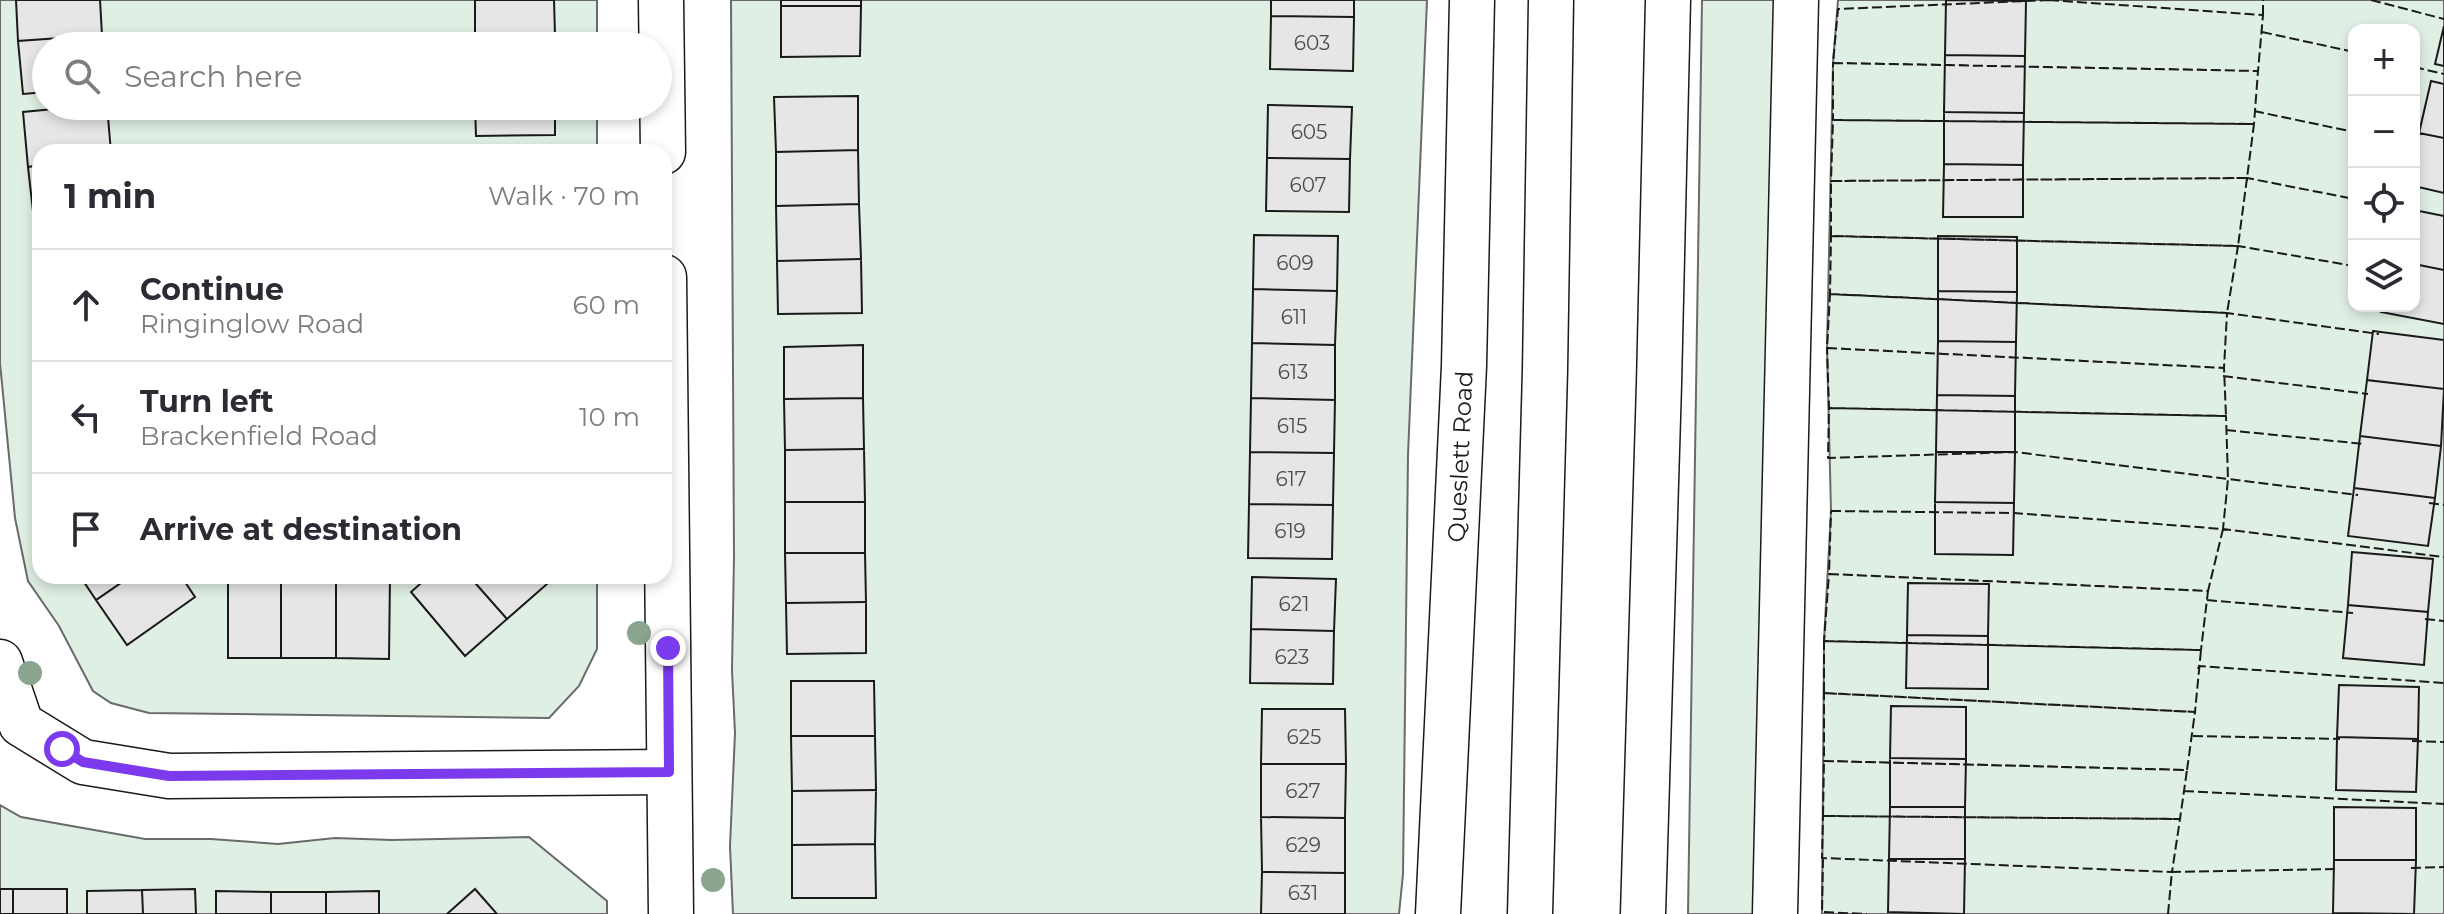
<!DOCTYPE html>
<html lang="en">
<head>
<meta charset="utf-8">
<style>
  :root { --surface:#fff; --page:#f7f7f7; --text:#2b2b33; --muted:#7c7c81; --line:#e1e1e2 }
  body { margin:0; font-family:Montserrat,sans-serif; background:var(--page); color:var(--text) }
  .controls { position:absolute; right:24px; top:24px; display:grid; overflow:hidden; border-radius:16px; box-shadow:0 4px 12px #0003 }
  .controls button { width:72px; height:72px; display:grid; place-items:center; padding:0; border:0; border-bottom:2px solid var(--line); background:var(--surface); color:var(--text); font:40px sans-serif }
  .stop { position:absolute; width:24px; height:24px; margin:-18px; border:6px solid #7c3aed; border-radius:50%; background:#fff }
  .stop.end { background:#7c3aed; border-color:#fff; box-shadow:0 2px 8px #0008 }
  .list { margin:0; padding:0; list-style:none }
  h2 { display:flex; justify-content:space-between; align-items:center; height:104px; margin:0; padding:0 32px; font-size:34px }
  h2 small { font-size:26px; font-weight:400; color:var(--muted) }
  .list li { display:grid; grid-template-columns:52px 1fr auto; gap:24px; align-items:center; box-sizing:border-box; height:112px; padding:0 32px; border-top:2px solid var(--line) }
  .list b { display:block; font-size:30px; white-space:nowrap }
  .list p { margin:0; font-size:26px; white-space:nowrap; color:var(--muted) }
  .list em { font-size:26px; font-style:normal; color:var(--muted) }
  .icon { flex:none; width:44px; height:44px; fill:none; stroke:currentColor; stroke-width:2; stroke-linecap:round; stroke-linejoin:round }
  .map { position:relative; flex:none; width:2444px; height:914px; overflow:hidden }
  .search { position:absolute; background:var(--surface); box-shadow:0 4px 12px #0003; left:32px; top:32px; width:640px; height:88px; display:flex; align-items:center; gap:20px; box-sizing:border-box; padding:0 28px; border-radius:44px; color:var(--muted); font-size:30px }
  .panel { position:absolute; background:var(--surface); box-shadow:0 4px 12px #0003; left:32px; top:144px; width:640px; height:440px; border-radius:24px }
  .map>svg:first-child { display:block }
  .green { fill:#e0efe3; stroke:#6a6a6a; stroke-width:2; fill-rule:evenodd }
  .building { fill:#e6e6e6; stroke:#1a1a1a; stroke-width:2 }
  .lines { fill:none; stroke-linecap:round; stroke-linejoin:round }
  .minor-casing { stroke:#1a1a1a; stroke-width:47 }
  .trunk-casing { stroke:#1a1a1a; stroke-width:47 }
  .minor { stroke:#fff; stroke-width:44 }
  .trunk { stroke:#fff; stroke-width:44 }
  .fence { stroke:#1a1a1a; stroke-width:2; stroke-dasharray:10 4; stroke-linecap:butt }
  .tree { fill:#8aa48f }
  .route { stroke:#7c3aed; stroke-width:10 }
  .labels { text-anchor:middle; dominant-baseline:central; stroke-width:6; stroke-linejoin:round; paint-order:stroke }
  .number-label { font-size:20px; fill:#4d4d4d }
  .street-label { font-size:24px; fill:#1a1a1a; stroke:#fff }
</style>
</head>
<body>
<div class="map">
<svg width="2444" height="914" viewBox="0 0 2444 914">
  <rect width="100%" height="100%" fill="#fff"/>
  <path class="green" d="M 0,0 L 597,0 L 597,46 L 46,46 L 46,106 L 597,106 L 597,152 L 40,152 L 40,576 L 597,576 L 597,649 L 579,686 L 549,718 L 149,713 L 111,703 L 93,691 L 59,626 L 28,581 L 15,518 L 0,363 Z
    M 731,0 L 1427,0 L 1408,455 L 1403,874 L 1399,914 L 733,914 L 730,846 L 735,733 L 732,670 L 734,556 Z
    M 1702,0 L 1775,0 L 1757,914 L 1688,914 Z
    M 1838,0 L 2444,0 L 2444,914 L 1822,914 L 1824,641 L 1831,511 L 1827,348 L 1833,63 ZM 2354,30 L 2414,30 L 2414,306 L 2354,306 Z
    M 0,805 L 21,817 L 145,839 L 211,839 L 278,844 L 335,838 L 392,840 L 529,837 L 607,901 L 607,914 L 0,914 Z"/>
  <path class="building" d="M 16,0 L 100,0 L 102,35 L 18,41 Z
    M 475,0 L 554,0 L 555,35 L 475,35 Z
    M 781,0 L 861,0 L 861,6 L 781,6 Z
    M 1271,0 L 1354,0 L 1354,17 L 1271,16 Z
    M 1946,0 L 2026,1 L 2025,56 L 1945,55 Z
    M 781,6 L 861,6 L 860,56 L 781,57 Z
    M 1271,16 L 1354,17 L 1353,71 L 1270,69 Z
    M 2444,26 L 2444,66 L 2435,64 Z
    M 102,35 L 103,46 L 46,46 L 46,92 L 23,94 L 18,41 Z
    M 475,35 L 555,35 L 555,46 L 475,46 Z
    M 1945,55 L 2025,56 L 2024,113 L 1944,112 Z
    M 2431,81 L 2444,84 L 2444,138 L 2419,133 Z
    M 858,96 L 858,150 L 776,152 L 774,97 Z
    M 1268,105 L 1352,107 L 1350,159 L 1267,158 Z
    M 85,106 L 107,106 L 111,152 L 40,152 L 40,165 L 28,167 L 23,112 Z
    M 475,106 L 555,106 L 555,135 L 476,136 Z
    M 1944,112 L 2024,113 L 2023,165 L 1944,164 Z
    M 2419,133 L 2444,138 L 2444,193 L 2414,186 L 2414,157 Z
    M 858,150 L 859,204 L 776,206 L 776,152 Z
    M 1267,158 L 1350,159 L 1349,212 L 1266,211 Z
    M 1944,164 L 2023,165 L 2023,217 L 1943,217 Z
    M 40,165 L 40,220 L 34,220 L 28,167 Z
    M 859,204 L 861,259 L 777,261 L 776,206 Z
    M 2414,210 L 2444,216 L 2444,270 L 2414,264 Z
    M 34,220 L 40,220 L 40,274 L 39,275 Z
    M 1254,235 L 1338,236 L 1337,291 L 1253,289 Z
    M 1938,236 L 2017,237 L 2017,292 L 1938,291 Z
    M 861,259 L 862,313 L 778,314 L 777,261 Z
    M 2414,264 L 2444,270 L 2444,324 L 2381,312 L 2383,306 L 2414,306 Z
    M 1253,289 L 1337,291 L 1335,345 L 1252,343 Z
    M 1938,291 L 2017,292 L 2016,342 L 1938,341 Z
    M 2373,331 L 2444,340 L 2444,389 L 2367,380 Z
    M 1938,341 L 2016,342 L 2015,396 L 1937,395 Z
    M 1252,343 L 1335,345 L 1335,400 L 1251,398 Z
    M 863,345 L 863,398 L 784,399 L 784,347 Z
    M 2367,380 L 2444,389 L 2441,446 L 2360,436 Z
    M 1937,395 L 2015,396 L 2015,452 L 1936,452 Z
    M 863,398 L 864,449 L 785,450 L 784,399 Z
    M 1251,398 L 1335,400 L 1334,453 L 1250,452 Z
    M 2360,436 L 2441,446 L 2435,498 L 2354,488 Z
    M 864,449 L 865,502 L 785,502 L 785,450 Z
    M 1250,452 L 1334,453 L 1333,505 L 1249,504 Z
    M 1936,452 L 2015,452 L 2014,503 L 1935,502 Z
    M 2354,488 L 2435,498 L 2428,546 L 2348,536 Z
    M 785,502 L 865,502 L 865,553 L 785,553 Z
    M 1935,502 L 2014,503 L 2013,555 L 1935,554 Z
    M 1249,504 L 1333,505 L 1332,559 L 1248,558 Z
    M 2352,552 L 2433,559 L 2428,612 L 2348,605 Z
    M 785,553 L 865,553 L 866,602 L 786,603 Z
    M 80,576 L 131,576 L 96,600 Z
    M 131,576 L 181,576 L 195,597 L 127,645 L 96,600 Z
    M 228,576 L 281,576 L 281,658 L 228,658 Z
    M 281,576 L 336,576 L 336,658 L 281,658 Z
    M 336,576 L 390,576 L 389,659 L 336,658 Z
    M 429,576 L 469,576 L 507,619 L 465,656 L 411,592 Z
    M 469,576 L 539,576 L 547,584 L 507,619 Z
    M 1252,577 L 1336,579 L 1334,631 L 1251,629 Z
    M 1908,583 L 1989,584 L 1988,636 L 1907,635 Z
    M 866,602 L 866,653 L 787,654 L 786,603 Z
    M 2348,605 L 2428,612 L 2424,665 L 2343,658 Z
    M 1251,629 L 1334,631 L 1333,684 L 1250,683 Z
    M 1907,635 L 1988,636 L 1988,689 L 1906,688 Z
    M 791,681 L 874,681 L 875,736 L 791,736 Z
    M 2339,685 L 2419,687 L 2418,739 L 2337,737 Z
    M 1891,706 L 1966,707 L 1966,759 L 1890,758 Z
    M 1262,709 L 1345,709 L 1346,764 L 1261,764 Z
    M 791,736 L 875,736 L 876,790 L 792,791 Z
    M 2337,737 L 2418,739 L 2416,792 L 2336,790 Z
    M 1890,758 L 1966,759 L 1965,807 L 1890,807 Z
    M 1261,764 L 1346,764 L 1345,818 L 1261,817 Z
    M 876,790 L 875,844 L 792,845 L 792,791 Z
    M 1890,807 L 1965,807 L 1965,859 L 1889,859 Z
    M 2334,807 L 2416,808 L 2416,860 L 2334,860 Z
    M 1261,817 L 1345,818 L 1345,873 L 1262,872 Z
    M 875,844 L 876,898 L 792,898 L 792,845 Z
    M 1889,859 L 1965,859 L 1964,914 L 1888,912 Z
    M 2334,860 L 2416,860 L 2414,914 L 2333,913 Z
    M 1262,872 L 1345,873 L 1345,914 L 1261,914 Z
    M 0,889 L 13,889 L 13,914 L 0,914 Z
    M 13,889 L 67,889 L 67,914 L 13,914 Z
    M 195,889 L 196,914 L 143,914 L 142,890 Z
    M 475,889 L 497,914 L 447,914 Z
    M 142,890 L 143,914 L 87,914 L 87,891 Z
    M 216,891 L 271,892 L 271,914 L 216,914 Z
    M 379,891 L 379,914 L 326,914 L 326,892 Z
    M 271,892 L 326,892 L 326,914 L 271,914 Z"/>
  <g class="lines">
    <g class="minor-casing">
      <g id="minor">
        <path d="M 661,0 L 663,152"/>
        <path d="M 664,277 L 671,914"/>
        <path d="M 0,662 L 21,724 L 83,762 L 169,776 L 669,772"/>
        <path id="s1" d="M 1438,914 L 1464,366 L 1472,0"/>
        <path d="M 1775,914 L 1796,0"/>
      </g>
    </g>
    <g class="trunk-casing">
      <path id="trunk" d="M 1530,914 L 1545,370 L 1551,0
        M 1643,914 L 1659,384 L 1668,0"/>
    </g>
    <use href="#minor" class="minor"/>
    <use href="#trunk" class="trunk"/>
    <path class="fence" d="M 2049,0 L 2263,15 L 2258,71 L 1833,63 L 1838,9 Z
      M 2371,0 L 2444,19
      M 2263,15 L 2263,0
      M 2262,32 L 2354,52
      M 1833,63 L 2258,71 L 2254,124 L 1833,120 Z
      M 2414,67 L 2444,74
      M 2254,111 L 2354,132
      M 1833,120 L 2254,124 L 2247,178 L 1831,181 Z
      M 2247,178 L 2238,246 L 1831,236 L 1831,181 Z
      M 2247,181 L 2247,178 L 2354,199
      M 1831,236 L 2238,246 L 2227,313 L 1830,294 Z
      M 2237,248 L 2238,246 L 2354,266
      M 1830,294 L 2227,313 L 2224,368 L 1827,348 Z
      M 2227,316 L 2227,313 L 2379,334
      M 1827,348 L 2224,368 L 2226,416 L 1829,408 Z
      M 2223,376 L 2368,394
      M 1829,408 L 2226,416 L 2228,479 L 2015,452 L 1828,458 Z
      M 2226,430 L 2364,444
      M 2429,503 L 2444,505
      M 1831,511 L 2014,513 L 2223,529 L 2208,591 L 1829,574 Z
      M 2226,530 L 2223,529 L 2228,479 L 2358,495
      M 2223,531 L 2223,529 L 2444,557
      M 1829,574 L 2208,591 L 2201,650 L 1824,641 Z
      M 2207,600 L 2353,613
      M 2425,619 L 2444,621
      M 1824,641 L 2201,650 L 2195,712 L 1824,693 Z
      M 2198,669 L 2199,666 L 2444,683
      M 1824,693 L 2195,712 L 2187,770 L 1824,761 Z
      M 2193,736 L 2340,739
      M 2412,741 L 2444,742
      M 1824,761 L 2187,770 L 2180,819 L 1823,816 Z
      M 2184,791 L 2444,804
      M 1823,816 L 2180,819 L 2172,872 L 1822,858 Z
      M 1823,858 L 1822,912 L 1867,914
      M 2411,868 L 2444,867
      M 2171,872 L 2339,869
      M 2168,914 L 2172,871"/>
  </g>
  <g class="tree">
    <circle cx="639" cy="633" r="12"/>
    <circle cx="30" cy="673" r="12"/>
    <circle cx="713" cy="880" r="12"/>
  </g>
  <g class="lines">
    <path class="route" d="M 62,749 L 83,762 L 169,776 L 669,772 L 668,648"/>
  </g>
  <g class="labels">
    <g class="number-label">
      <text x="1312" y="43">603</text>
      <text x="1309" y="132">605</text>
      <text x="1308" y="185">607</text>
      <text x="1295" y="263">609</text>
      <text x="1294" y="317">611</text>
      <text x="1293" y="372">613</text>
      <text x="1292" y="426">615</text>
      <text x="1291" y="479">617</text>
      <text x="1290" y="531">619</text>
      <text x="1294" y="604">621</text>
      <text x="1292" y="657">623</text>
      <text x="1304" y="737">625</text>
      <text x="1303" y="791">627</text>
      <text x="1303" y="845">629</text>
      <text x="1303" y="893">631</text>
    </g>
    <g class="street-label">
      <text stroke="none"><textPath href="#s1" startOffset="458">Queslett Road</textPath></text>
    </g>
  </g>
</svg>
<div class="controls">
<button>+</button>
<button>−</button>
<button><svg class="icon" aria-label="locate" viewBox="0 0 24 24"><circle cx="12" cy="12" r="6"/><path d="M12 2v4M12 18v4M2 12h4M18 12h4"/></svg></button>
<button><svg class="icon" aria-label="layers" viewBox="0 0 24 24"><path d="M12 4l9 5-9 5-9-5zM3 14l9 5 9-5"/></svg></button>
</div>
<div class="stop" style="left:62px;top:749px"></div>
<div class="stop end" style="left:668px;top:648px"></div>
<div class="search"><svg class="icon" aria-label="search" viewBox="0 0 24 24"><circle cx="10" cy="10" r="6"/><path d="M15 15l6 6"/></svg>Search here</div>
<section class="panel">
<h2>1 min<small>Walk · 70 m</small></h2>
<ul class="list">
<li><svg class="icon" aria-label="ahead" viewBox="0 0 24 24"><path d="M12 20V5M6 11l6-6 6 6"/></svg><div><b>Continue</b><p>Ringinglow Road</p></div><em>60 m</em></li>
<li><svg class="icon" aria-label="left" viewBox="0 0 24 24"><path d="M17 20v-9H6M10 6l-5 5 5 5"/></svg><div><b>Turn left</b><p>Brackenfield Road</p></div><em>10 m</em></li>
<li><svg class="icon" aria-label="arrive" viewBox="0 0 24 24"><path d="M6 21V4h12l-3 4 3 4H6"/></svg><div><b>Arrive at destination</b></div></li>
</ul>
</section>
</div>
</body>
</html>
